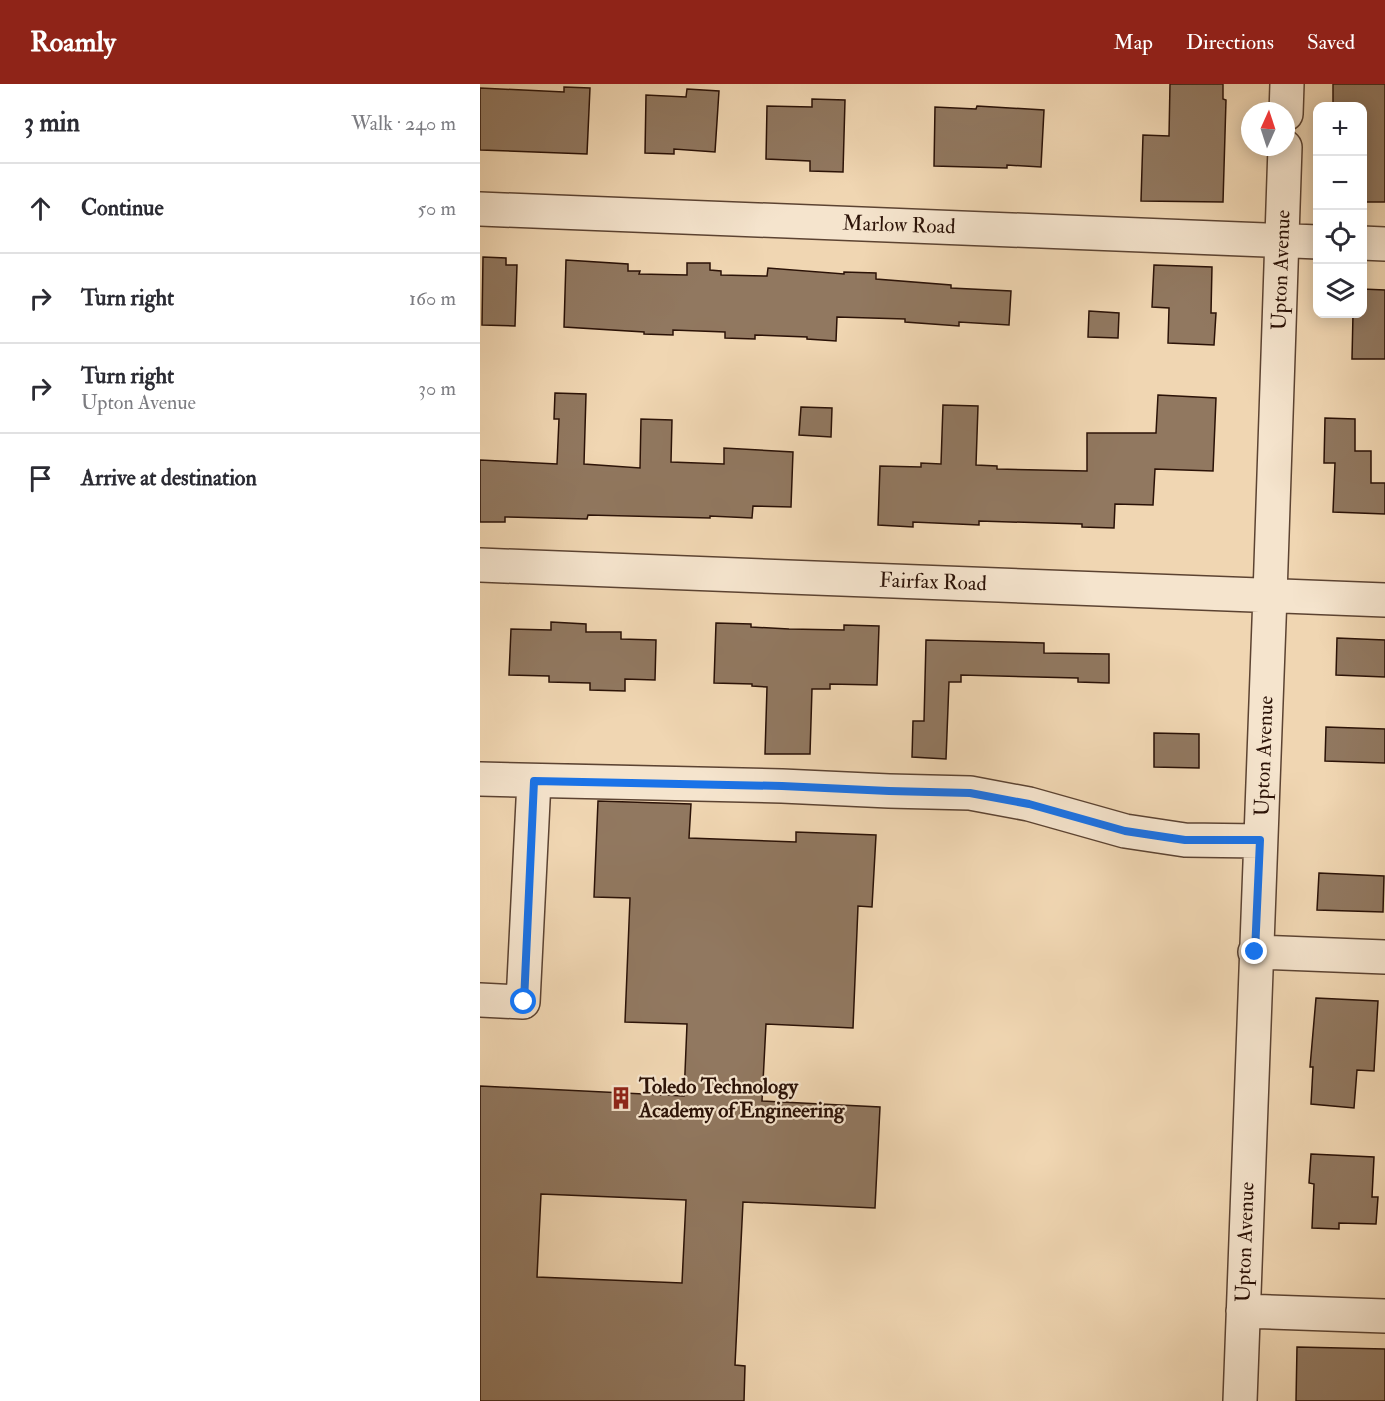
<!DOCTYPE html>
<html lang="en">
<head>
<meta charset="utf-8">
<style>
  :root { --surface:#fff; --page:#f7f7f7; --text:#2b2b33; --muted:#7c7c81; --line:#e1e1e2; --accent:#8f2418 }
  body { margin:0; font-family:"IM FELL Double Pica",serif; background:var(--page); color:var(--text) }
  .controls { position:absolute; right:18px; top:18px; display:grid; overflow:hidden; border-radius:12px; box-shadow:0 3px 15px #0003 }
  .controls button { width:54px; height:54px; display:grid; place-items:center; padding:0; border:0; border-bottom:2px solid var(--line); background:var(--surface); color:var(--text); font:30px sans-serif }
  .compass { position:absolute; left:761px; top:18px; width:54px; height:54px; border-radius:50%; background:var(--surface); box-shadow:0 3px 15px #0003; rotate:3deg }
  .stop { position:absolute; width:18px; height:18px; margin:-14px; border:4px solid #1a73e8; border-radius:50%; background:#fff }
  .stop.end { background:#1a73e8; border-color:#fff; box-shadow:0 2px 6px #0008 }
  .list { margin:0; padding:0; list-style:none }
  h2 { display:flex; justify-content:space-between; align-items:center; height:78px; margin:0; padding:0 24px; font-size:26px }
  h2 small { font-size:20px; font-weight:400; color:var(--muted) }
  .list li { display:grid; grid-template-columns:39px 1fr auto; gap:18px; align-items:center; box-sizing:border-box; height:90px; padding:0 24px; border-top:2px solid var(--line) }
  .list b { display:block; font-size:22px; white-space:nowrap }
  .list p { margin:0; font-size:20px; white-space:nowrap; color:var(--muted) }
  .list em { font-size:20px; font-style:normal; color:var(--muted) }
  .icon { flex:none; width:33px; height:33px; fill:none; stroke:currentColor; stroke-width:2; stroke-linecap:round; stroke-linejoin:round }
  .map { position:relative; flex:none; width:905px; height:1317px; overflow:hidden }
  header { display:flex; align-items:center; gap:36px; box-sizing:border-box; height:84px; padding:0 30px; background:var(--accent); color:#fff }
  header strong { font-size:28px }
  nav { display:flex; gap:33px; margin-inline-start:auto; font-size:21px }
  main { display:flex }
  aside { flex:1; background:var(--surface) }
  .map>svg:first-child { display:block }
  .building { fill:#917860; stroke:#2b1207; stroke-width:1.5; fill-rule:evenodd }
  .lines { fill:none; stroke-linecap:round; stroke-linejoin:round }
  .minor-casing { stroke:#5c4332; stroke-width:36 }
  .minor { stroke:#f5e4cd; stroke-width:33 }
  .route { stroke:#1a73e8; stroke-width:8 }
  .labels { text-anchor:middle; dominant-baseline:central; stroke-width:4.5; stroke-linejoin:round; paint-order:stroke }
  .street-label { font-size:21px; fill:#2b1207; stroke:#f5e4cd }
  .poi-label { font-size:21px; font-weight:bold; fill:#2b1207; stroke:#f5e4cd; text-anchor:start }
</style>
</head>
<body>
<header>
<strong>Roamly</strong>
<nav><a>Map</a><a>Directions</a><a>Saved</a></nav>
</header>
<main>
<aside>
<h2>3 min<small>Walk · 240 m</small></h2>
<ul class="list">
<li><svg class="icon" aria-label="ahead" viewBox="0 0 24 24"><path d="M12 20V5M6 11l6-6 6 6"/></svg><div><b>Continue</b></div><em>50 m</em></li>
<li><svg class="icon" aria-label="right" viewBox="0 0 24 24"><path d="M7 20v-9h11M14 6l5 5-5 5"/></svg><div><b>Turn right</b></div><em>160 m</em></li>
<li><svg class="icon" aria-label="right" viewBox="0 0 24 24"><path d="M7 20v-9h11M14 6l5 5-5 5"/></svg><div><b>Turn right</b><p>Upton Avenue</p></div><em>30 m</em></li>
<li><svg class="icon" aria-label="arrive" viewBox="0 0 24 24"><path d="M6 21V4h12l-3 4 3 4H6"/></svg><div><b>Arrive at destination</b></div></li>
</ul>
</aside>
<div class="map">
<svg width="905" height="1317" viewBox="0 0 905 1317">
  <rect width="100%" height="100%" fill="#f0d6b2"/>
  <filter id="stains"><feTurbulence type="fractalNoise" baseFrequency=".00333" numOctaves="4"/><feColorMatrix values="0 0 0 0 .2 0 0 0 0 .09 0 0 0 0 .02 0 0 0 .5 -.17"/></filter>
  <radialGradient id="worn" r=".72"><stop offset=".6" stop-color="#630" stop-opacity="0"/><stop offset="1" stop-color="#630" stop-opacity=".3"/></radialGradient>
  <path class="building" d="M 690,0 L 743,0 L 743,15 L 746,16 L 743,118 L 661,117 L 663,51 L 689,52 Z
    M 853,0 L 905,0 L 905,118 L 882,118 L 882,22 L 853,22 Z
    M 84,3 L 110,4 L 107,70 L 0,66 L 0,4 L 84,8 Z
    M 207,5 L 239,7 L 235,68 L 194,65 L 194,70 L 165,69 L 166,11 L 206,13 Z
    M 332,15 L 365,16 L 363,88 L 330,87 L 330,77 L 286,75 L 287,22 L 332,23 Z
    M 497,22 L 564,26 L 561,83 L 527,81 L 527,84 L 454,82 L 455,23 L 496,25 Z
    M 3,173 L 26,174 L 26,181 L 37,181 L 35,242 L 2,241 Z
    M 86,176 L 148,180 L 148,187 L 160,187 L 159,190 L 207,191 L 207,179 L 230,179 L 230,186 L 241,187 L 241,191 L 287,192 L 288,184 L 364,190 L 364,188 L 396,189 L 396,195 L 471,201 L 471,204 L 531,207 L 529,241 L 479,238 L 479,242 L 425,238 L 425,235 L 357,233 L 356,257 L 327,255 L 327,253 L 275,251 L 275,255 L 245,254 L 245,248 L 193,246 L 193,251 L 164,250 L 164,248 L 84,243 Z
    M 674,181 L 732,183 L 731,229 L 736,229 L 734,261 L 688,259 L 689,224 L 672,223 Z
    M 882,205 L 905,206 L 905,275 L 872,275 L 873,230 L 882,230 Z
    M 609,227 L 639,229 L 638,254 L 608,253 Z
    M 75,309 L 106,310 L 104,380 L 160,384 L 161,335 L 192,336 L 191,378 L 244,380 L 244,364 L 313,368 L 311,423 L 273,422 L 272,434 L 230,432 L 230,434 L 108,431 L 107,435 L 25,433 L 25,438 L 0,438 L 0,376 L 77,380 L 79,335 L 74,335 Z
    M 678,311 L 736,314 L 733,387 L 675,385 L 673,421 L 635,420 L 634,444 L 602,443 L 602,440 L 499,437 L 499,441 L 433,438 L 433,443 L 398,441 L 400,382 L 441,383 L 441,379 L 461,380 L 463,321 L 498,322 L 496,381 L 517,382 L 517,385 L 607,387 L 607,349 L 676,349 Z
    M 321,323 L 352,324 L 351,353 L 319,351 Z
    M 845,334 L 875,335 L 875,367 L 891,367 L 891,399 L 905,399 L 905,430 L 853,428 L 855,379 L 844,379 Z
    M 71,538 L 106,540 L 106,548 L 141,548 L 141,555 L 176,556 L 175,596 L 145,595 L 145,607 L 110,606 L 110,599 L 69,598 L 69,592 L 29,591 L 31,545 L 71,546 Z
    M 236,539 L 271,540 L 271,543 L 309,545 L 364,546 L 364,541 L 399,542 L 397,601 L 350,600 L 350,605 L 332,605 L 330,670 L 285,670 L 287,603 L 272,602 L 272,600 L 234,599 Z
    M 857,554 L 905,556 L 905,593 L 856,591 Z
    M 446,556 L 564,559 L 564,569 L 629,570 L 629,599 L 598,598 L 598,594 L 481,591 L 481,598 L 469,598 L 466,675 L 432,673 L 433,637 L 444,637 Z
    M 846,643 L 905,645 L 905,679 L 845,677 Z
    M 674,649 L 719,650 L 719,684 L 674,683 Z
    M 118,717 L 211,720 L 209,754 L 316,758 L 316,748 L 396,751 L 392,823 L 378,822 L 373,944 L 286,940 L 282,1017 L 400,1023 L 395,1124 L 263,1118 L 255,1281 L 265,1282 L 264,1317 L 0,1317 L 0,1002 L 204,1012 L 207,940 L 145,938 L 150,814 L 114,813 ZM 61,1110 L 206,1116 L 202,1199 L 57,1193 Z
    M 839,789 L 904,792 L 903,828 L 837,826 Z
    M 836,914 L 898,917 L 894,987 L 877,986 L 874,1024 L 831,1020 L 833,983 L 830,983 Z
    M 831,1070 L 894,1073 L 892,1113 L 898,1113 L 896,1140 L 859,1139 L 859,1145 L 832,1144 L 834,1100 L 829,1099 Z
    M 817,1263 L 905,1265 L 905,1317 L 816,1317 Z"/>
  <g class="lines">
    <g class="minor-casing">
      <path id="minor" d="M 806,30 L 807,0
        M 0,125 L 838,158
        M 882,159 L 905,160
        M 0,481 L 905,516
        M 0,695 L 302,702 L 409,707 L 490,709 L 549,720 L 645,747 L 705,756 L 780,757
        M 775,868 L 905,873
        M 0,916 L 43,918 L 54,697
        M 763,1227 L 905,1232
        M 760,1317 L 790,511 L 805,63"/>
    </g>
    <use href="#minor" class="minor"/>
  </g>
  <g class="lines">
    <path class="route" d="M 44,918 L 54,697 L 302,702 L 409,707 L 490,709 L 549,720 L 645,747 L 705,756 L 780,756 L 775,868"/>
  </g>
  <defs>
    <g id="building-bare" transform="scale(1.8)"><path d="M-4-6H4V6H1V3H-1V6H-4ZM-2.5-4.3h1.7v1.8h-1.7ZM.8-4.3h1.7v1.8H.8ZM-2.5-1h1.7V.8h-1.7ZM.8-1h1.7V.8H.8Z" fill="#8f2418" stroke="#f5e4cd" stroke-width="2.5" paint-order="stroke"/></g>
  </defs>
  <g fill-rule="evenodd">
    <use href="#building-bare" x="141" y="1014"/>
  </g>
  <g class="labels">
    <g class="street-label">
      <text transform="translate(419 141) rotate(2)">Marlow Road</text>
      <text transform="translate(801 186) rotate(-88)">Upton Avenue</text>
      <text transform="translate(453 498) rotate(2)">Fairfax Road</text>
      <text transform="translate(784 672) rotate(-88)">Upton Avenue</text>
      <text transform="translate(765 1158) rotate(-88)">Upton Avenue</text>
    </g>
    <g class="poi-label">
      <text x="159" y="1002">Toledo Technology<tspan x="159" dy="24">Academy of Engineering</tspan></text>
    </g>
  </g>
  <rect width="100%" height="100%" filter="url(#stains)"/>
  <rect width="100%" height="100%" fill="url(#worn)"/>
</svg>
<div class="controls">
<button>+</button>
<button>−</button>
<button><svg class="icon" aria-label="locate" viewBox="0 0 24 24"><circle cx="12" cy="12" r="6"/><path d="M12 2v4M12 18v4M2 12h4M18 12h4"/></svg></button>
<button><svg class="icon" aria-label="layers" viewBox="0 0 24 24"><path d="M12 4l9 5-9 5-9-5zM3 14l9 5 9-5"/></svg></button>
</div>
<svg class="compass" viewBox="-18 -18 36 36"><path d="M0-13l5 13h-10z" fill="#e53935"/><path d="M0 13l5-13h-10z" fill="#7c7c81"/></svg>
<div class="stop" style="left:44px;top:918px"></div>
<div class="stop end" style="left:775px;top:868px"></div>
</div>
</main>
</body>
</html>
